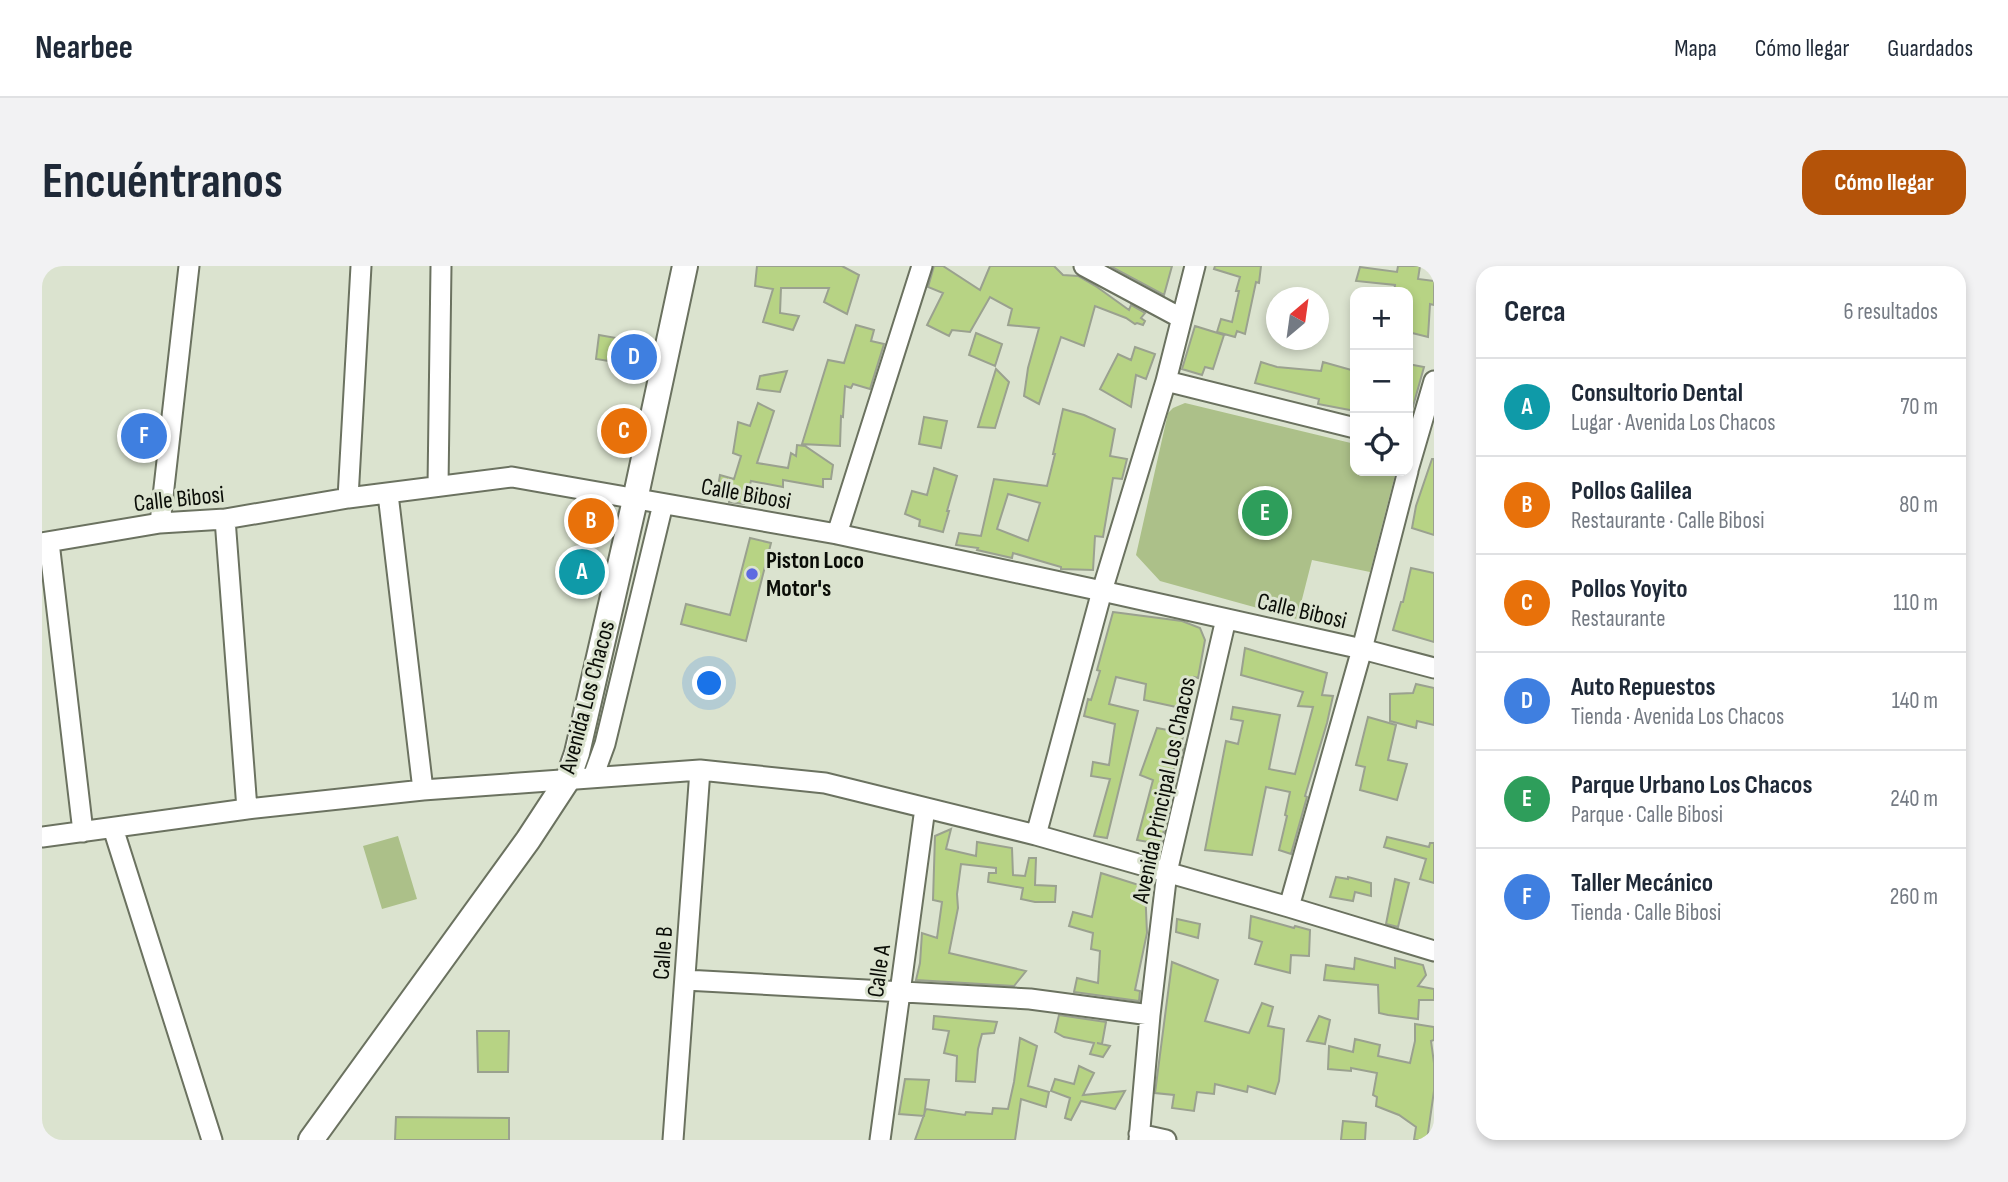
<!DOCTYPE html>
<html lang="es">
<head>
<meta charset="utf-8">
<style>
  :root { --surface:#fff; --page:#f2f2f3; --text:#1f2937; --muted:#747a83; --line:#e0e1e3; --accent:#b45309 }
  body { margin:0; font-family:"Sofia Sans Condensed",sans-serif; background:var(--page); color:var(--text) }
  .controls { position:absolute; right:21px; top:21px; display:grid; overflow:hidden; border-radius:14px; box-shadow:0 4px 10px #0003 }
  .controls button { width:63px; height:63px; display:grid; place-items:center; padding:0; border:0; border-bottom:2px solid var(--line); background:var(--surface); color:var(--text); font:35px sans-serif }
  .compass { position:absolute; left:1224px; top:21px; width:63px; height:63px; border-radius:50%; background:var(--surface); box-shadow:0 4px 10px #0003; rotate:29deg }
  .you { position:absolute; left:668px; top:418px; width:24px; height:24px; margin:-18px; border:5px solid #fff; border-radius:50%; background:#1a73e8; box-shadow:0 0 0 10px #1a73e833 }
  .badge { display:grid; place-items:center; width:46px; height:46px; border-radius:50%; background:var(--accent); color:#fff; font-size:23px; font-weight:700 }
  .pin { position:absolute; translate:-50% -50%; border:4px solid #fff; box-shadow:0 2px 7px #0006 }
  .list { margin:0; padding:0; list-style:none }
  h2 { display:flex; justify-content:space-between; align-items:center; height:91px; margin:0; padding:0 28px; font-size:30px }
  h2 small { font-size:23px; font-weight:400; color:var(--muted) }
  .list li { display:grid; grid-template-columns:46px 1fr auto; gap:21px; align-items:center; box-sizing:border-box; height:98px; padding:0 28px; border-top:2px solid var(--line) }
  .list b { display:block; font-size:26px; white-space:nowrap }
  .list p { margin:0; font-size:23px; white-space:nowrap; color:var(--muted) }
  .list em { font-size:23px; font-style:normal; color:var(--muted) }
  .icon { flex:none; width:38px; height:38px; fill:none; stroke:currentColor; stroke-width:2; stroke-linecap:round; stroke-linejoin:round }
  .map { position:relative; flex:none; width:1392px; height:874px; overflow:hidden; border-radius:21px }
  header { display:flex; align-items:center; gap:42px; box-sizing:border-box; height:98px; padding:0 35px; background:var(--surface); border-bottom:2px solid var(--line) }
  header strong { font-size:33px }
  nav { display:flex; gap:38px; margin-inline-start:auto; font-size:24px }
  .intro { display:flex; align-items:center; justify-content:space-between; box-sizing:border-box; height:168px; padding:0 42px }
  h1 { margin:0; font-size:49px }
  .button { padding:18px 32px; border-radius:21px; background:var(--accent); color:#fff; font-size:24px; font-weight:700 }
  main { display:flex; gap:42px; padding:0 42px }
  aside { flex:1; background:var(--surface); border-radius:21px; box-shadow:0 4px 10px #0003 }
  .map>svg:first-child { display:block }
  .green { fill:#acc089 }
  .building { fill:#b7d384; stroke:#9aa18f; stroke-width:2; fill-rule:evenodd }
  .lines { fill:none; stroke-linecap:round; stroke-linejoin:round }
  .minor-casing { stroke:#6b7260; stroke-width:23 }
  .tertiary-casing { stroke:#6b7260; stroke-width:28 }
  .minor { stroke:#fff; stroke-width:19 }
  .tertiary { stroke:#fff; stroke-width:24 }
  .poi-dot { fill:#5d6ae1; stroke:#dbe3cf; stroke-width:2.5 }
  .labels { text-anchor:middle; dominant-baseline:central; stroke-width:6; stroke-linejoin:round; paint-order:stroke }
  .street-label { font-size:24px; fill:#0a0d07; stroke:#dbe3cf }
  .poi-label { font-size:24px; font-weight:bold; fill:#0a0d07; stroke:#dbe3cf; text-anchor:start }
</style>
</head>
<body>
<header>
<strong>Nearbee</strong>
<nav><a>Mapa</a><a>Cómo llegar</a><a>Guardados</a></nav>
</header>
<div class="intro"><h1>Encuéntranos</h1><a class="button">Cómo llegar</a></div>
<main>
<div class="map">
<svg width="1392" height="874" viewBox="0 0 1392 874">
  <rect width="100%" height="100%" fill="#dbe3cf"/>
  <path class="green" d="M 1143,137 L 1313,178 L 1313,205 L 1354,205 L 1328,306 L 1270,294 L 1255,353 L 1118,315 L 1094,289 L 1126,147 L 1131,142 Z
    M 356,570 L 375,633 L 340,643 L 321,580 Z"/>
  <path class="building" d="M 715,0 L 800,0 L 817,9 L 805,48 L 782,36 L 787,22 L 739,22 L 738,47 L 757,50 L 751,64 L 721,56 L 731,23 L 713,20 Z
    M 892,0 L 901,0 L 938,24 L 948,0 L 1012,0 L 1021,9 L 1036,10 L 1055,21 L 1087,44 L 1089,39 L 1103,47 L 1099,52 L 1103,55 L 1101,59 L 1095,57 L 1093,58 L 1084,52 L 1053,40 L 1042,80 L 1019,71 L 997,138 L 982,130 L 986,102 L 997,62 L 966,59 L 970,43 L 948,31 L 928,66 L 910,64 L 907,70 L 885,59 L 901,27 L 886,21 Z
    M 1068,0 L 1130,0 L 1122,29 Z
    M 1173,0 L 1219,0 L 1217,17 L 1214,16 L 1203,68 L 1195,65 L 1193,71 L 1175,66 L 1179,53 L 1190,56 L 1197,25 L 1194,25 L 1198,11 L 1172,3 Z
    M 1356,0 L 1378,0 L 1376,13 L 1392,15 L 1392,39 L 1388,38 L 1386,71 L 1366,66 L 1366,26 L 1352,26 L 1353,19 L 1314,15 L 1318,1 L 1355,6 Z
    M 814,59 L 832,64 L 829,75 L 842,78 L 828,123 L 811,118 L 809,122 L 803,120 L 801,151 L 799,150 L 798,180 L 760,178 L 786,94 L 802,97 Z
    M 1153,60 L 1182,69 L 1171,103 L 1163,101 L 1160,109 L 1140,103 Z
    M 934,67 L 960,78 L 953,100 L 927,89 Z
    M 557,69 L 608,78 L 604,101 L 554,93 Z
    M 1093,81 L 1113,88 L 1104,113 L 1094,109 L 1089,141 L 1058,123 L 1076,88 L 1089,94 Z
    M 1219,96 L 1235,101 L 1279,105 L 1281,96 L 1313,105 L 1313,145 L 1276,138 L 1277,133 L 1213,117 Z
    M 1366,98 L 1382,101 L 1370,144 L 1366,144 Z
    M 954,103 L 967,116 L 953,162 L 936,161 Z
    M 745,105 L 738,126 L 715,123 L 718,110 Z
    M 716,137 L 732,145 L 715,197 L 746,202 L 749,187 L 754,190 L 755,179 L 763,180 L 791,199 L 789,213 L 781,213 L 781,221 L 741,214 L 741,221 L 709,215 L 702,238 L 687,236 L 687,229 L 675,226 L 678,209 L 692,213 L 699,190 L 691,187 L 696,156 L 708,160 Z
    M 1021,143 L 1042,149 L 1073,163 L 1068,190 L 1085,193 L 1080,213 L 1071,212 L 1061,271 L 1053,270 L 1051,304 L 1019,303 L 1019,301 L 971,287 L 970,292 L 935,284 L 936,282 L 914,279 L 917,267 L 939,270 L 952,213 L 1005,220 L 1013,188 L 1011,188 ZM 966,228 L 998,237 L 986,275 L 955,263 Z
    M 882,151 L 905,155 L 899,182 L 877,178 Z
    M 576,152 L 593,156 L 589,177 L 572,174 Z
    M 1390,193 L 1392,193 L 1392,269 L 1370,262 L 1374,240 Z
    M 892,202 L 915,210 L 905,245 L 907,245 L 901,266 L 877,260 L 878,254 L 863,248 L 870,225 L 885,229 Z
    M 544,240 L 560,243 L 564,252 L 561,269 L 539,265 Z
    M 708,272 L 729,277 L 704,375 L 639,358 L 644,338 L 688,349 Z
    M 558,291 L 550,318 L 527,320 L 525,294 Z
    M 1369,302 L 1392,307 L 1392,376 L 1351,364 L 1359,336 L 1361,336 Z
    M 1071,346 L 1140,355 L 1158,362 L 1163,374 L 1156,412 L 1152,411 L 1148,444 L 1102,434 L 1104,418 L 1074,411 L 1067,438 L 1096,445 L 1065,572 L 1052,570 L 1068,513 L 1049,510 L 1051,496 L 1067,499 L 1073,458 L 1042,450 L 1046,433 L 1049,434 L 1058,405 L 1055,404 Z
    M 1203,382 L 1285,407 L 1280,429 L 1291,430 L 1285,457 L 1263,530 L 1265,531 L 1249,588 L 1237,584 L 1245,550 L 1243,549 L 1248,526 L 1224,521 L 1210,589 L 1163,584 L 1184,475 L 1196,478 L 1201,455 L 1189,453 L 1191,441 L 1238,449 L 1227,503 L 1253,508 L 1271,441 L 1256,440 L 1261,426 L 1199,409 Z
    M 1374,418 L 1392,422 L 1392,459 L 1375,455 L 1374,462 L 1348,455 L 1348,428 L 1371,427 Z
    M 1326,451 L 1354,459 L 1346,494 L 1365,498 L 1355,534 L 1318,524 L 1323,501 L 1314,499 Z
    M 1115,462 L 1142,467 L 1139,478 L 1142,479 L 1137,499 L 1133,498 L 1124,542 L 1127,543 L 1119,576 L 1117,578 L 1095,574 L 1111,514 L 1098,509 Z
    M 909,563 L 904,583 L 934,590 L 935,576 L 970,582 L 971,609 L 983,610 L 987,592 L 994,592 L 993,619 L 1014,620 L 1013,636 L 993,636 L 979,633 L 981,622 L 946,616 L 947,607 L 954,607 L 954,602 L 919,598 L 915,628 L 916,642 L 907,687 L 984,705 L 972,720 L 874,714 L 878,697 L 880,667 L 895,672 L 900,636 L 891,634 L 893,570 Z
    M 1345,571 L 1387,581 L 1388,577 L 1392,577 L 1392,617 L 1378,613 L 1384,593 L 1342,581 Z
    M 1059,607 L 1103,621 L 1105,667 L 1093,724 L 1098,725 L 1097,735 L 1032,726 L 1035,712 L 1056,717 L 1058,685 L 1049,683 L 1051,667 L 1027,660 L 1031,646 L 1050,651 Z
    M 1294,611 L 1306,613 L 1306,611 L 1329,617 L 1329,630 L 1313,626 L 1311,635 L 1288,631 Z
    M 1353,613 L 1367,617 L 1356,661 L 1344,658 Z
    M 1209,650 L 1252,662 L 1253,660 L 1268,664 L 1267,690 L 1249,689 L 1248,707 L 1213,698 L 1220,676 L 1207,672 Z
    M 1135,653 L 1158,658 L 1156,672 L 1134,666 Z
    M 1313,692 L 1353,702 L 1353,692 L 1381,699 L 1384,709 L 1376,720 L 1392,723 L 1392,734 L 1377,734 L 1376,753 L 1346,749 L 1337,747 L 1336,719 L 1282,714 L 1284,699 L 1312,703 Z
    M 1130,696 L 1176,714 L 1163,755 L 1207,767 L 1220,737 L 1231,741 L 1226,760 L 1242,763 L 1237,815 L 1233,828 L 1206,820 L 1205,826 L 1173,818 L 1172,828 L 1155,826 L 1152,845 L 1130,842 L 1132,829 L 1113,827 Z
    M 1017,749 L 1064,756 L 1060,778 L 1055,777 L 1068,780 L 1061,791 L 1048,788 L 1052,777 L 1022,771 L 1013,766 Z
    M 892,750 L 955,756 L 952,767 L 940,768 L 936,783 L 933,816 L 914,815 L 915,790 L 902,787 L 907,765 L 891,763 Z
    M 1277,750 L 1288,754 L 1283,778 L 1265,775 Z
    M 1373,758 L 1392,761 L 1392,774 L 1389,775 L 1392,797 L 1392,825 L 1385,874 L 1372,874 L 1374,861 L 1357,849 L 1334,840 L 1335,831 L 1331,829 L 1335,807 L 1309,802 L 1309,805 L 1286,803 L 1287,780 L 1311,786 L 1313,773 L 1338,779 L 1336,790 L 1368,797 L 1373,775 Z
    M 435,765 L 467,765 L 466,806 L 436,806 Z
    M 978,772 L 995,780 L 986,820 L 1007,826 L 1004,841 L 979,833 L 973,874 L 873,874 L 884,843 L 923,849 L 924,846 L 950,848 L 951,842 L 966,843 L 972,816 Z
    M 1037,800 L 1052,807 L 1041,829 L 1083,825 L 1073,843 L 1039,835 L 1029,854 L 1023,852 L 1028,832 L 1009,825 L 1013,813 L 1032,818 Z
    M 863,813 L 887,814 L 882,850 L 857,848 Z
    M 354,851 L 467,852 L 467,874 L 353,874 Z
    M 1301,855 L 1324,857 L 1323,874 L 1299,874 Z"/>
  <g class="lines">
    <g class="minor-casing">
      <path id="minor" d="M 1042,0 L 1139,52
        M 1124,115 L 1313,162
        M 1366,204 L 1392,115
        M 396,220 L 399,0
        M 346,228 L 381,524
        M 306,232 L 319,0
        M 183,253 L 205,543
        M 118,257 L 147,0
        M 795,268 L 880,0
        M 7,276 L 41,566
        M 0,277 L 118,257 L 183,253 L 306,232 L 470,211 L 795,268 L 1060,325 L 1320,383 L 1392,402
        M 551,511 L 563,478 L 621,238
        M 71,562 L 170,874
        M 994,569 L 1060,325 L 1124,115 L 1153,0
        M 0,571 L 205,543 L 381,524 L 658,504 L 783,517 L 994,569 L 1247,641 L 1392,685
        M 1247,641 L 1320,383 L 1366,205
        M 643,714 L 988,733 L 1108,749
        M 1097,868 L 1124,874
        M 631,874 L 658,504
        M 838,874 L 883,542
        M 1097,874 L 1108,749 L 1125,606 L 1184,353"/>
    </g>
    <g class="tertiary-casing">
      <path id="tertiary" d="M 269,874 L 486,574 L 526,513 L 535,487 L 593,234 L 643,0"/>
    </g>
    <use href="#minor" class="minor"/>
    <use href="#tertiary" class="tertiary"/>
  </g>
  <circle class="poi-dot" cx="710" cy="308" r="7"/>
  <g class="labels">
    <g class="street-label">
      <text transform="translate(704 228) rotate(10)">Calle Bibosi</text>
      <text transform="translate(137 233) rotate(-6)">Calle Bibosi</text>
      <text transform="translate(1260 345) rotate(13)">Calle Bibosi</text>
      <text transform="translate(545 431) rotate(-75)">Avenida Los Chacos</text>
      <text transform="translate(1122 524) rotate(-78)">Avenida Principal Los Chacos</text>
      <text transform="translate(621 687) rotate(-86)">Calle B</text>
      <text transform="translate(837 705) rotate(-82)">Calle A</text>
    </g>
    <g class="poi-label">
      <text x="724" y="294">Piston Loco<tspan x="724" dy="28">Motor's</tspan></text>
    </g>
  </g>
</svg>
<div class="controls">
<button>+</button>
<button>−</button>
<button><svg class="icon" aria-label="locate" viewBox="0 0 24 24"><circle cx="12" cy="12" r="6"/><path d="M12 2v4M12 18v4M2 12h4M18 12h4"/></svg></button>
</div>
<svg class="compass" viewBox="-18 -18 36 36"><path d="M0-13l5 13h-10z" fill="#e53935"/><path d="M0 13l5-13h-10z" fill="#747a83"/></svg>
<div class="you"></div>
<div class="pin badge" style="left:540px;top:306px;background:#0f9aa8">A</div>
<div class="pin badge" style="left:549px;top:255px;background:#e8710a">B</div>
<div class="pin badge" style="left:582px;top:165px;background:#e8710a">C</div>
<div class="pin badge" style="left:592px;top:91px;background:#3f7fe0">D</div>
<div class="pin badge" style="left:1223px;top:247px;background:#2e9e5b">E</div>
<div class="pin badge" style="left:102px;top:170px;background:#3f7fe0">F</div>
</div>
<aside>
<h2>Cerca<small>6 resultados</small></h2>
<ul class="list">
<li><span class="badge" style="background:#0f9aa8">A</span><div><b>Consultorio Dental</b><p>Lugar · Avenida Los Chacos</p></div><em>70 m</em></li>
<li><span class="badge" style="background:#e8710a">B</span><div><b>Pollos Galilea</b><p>Restaurante · Calle Bibosi</p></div><em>80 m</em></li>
<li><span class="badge" style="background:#e8710a">C</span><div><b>Pollos Yoyito</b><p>Restaurante</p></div><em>110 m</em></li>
<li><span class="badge" style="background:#3f7fe0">D</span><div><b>Auto Repuestos</b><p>Tienda · Avenida Los Chacos</p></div><em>140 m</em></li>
<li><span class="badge" style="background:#2e9e5b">E</span><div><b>Parque Urbano Los Chacos</b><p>Parque · Calle Bibosi</p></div><em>240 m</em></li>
<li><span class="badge" style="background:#3f7fe0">F</span><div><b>Taller Mecánico</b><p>Tienda · Calle Bibosi</p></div><em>260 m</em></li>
</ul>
</aside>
</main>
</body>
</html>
